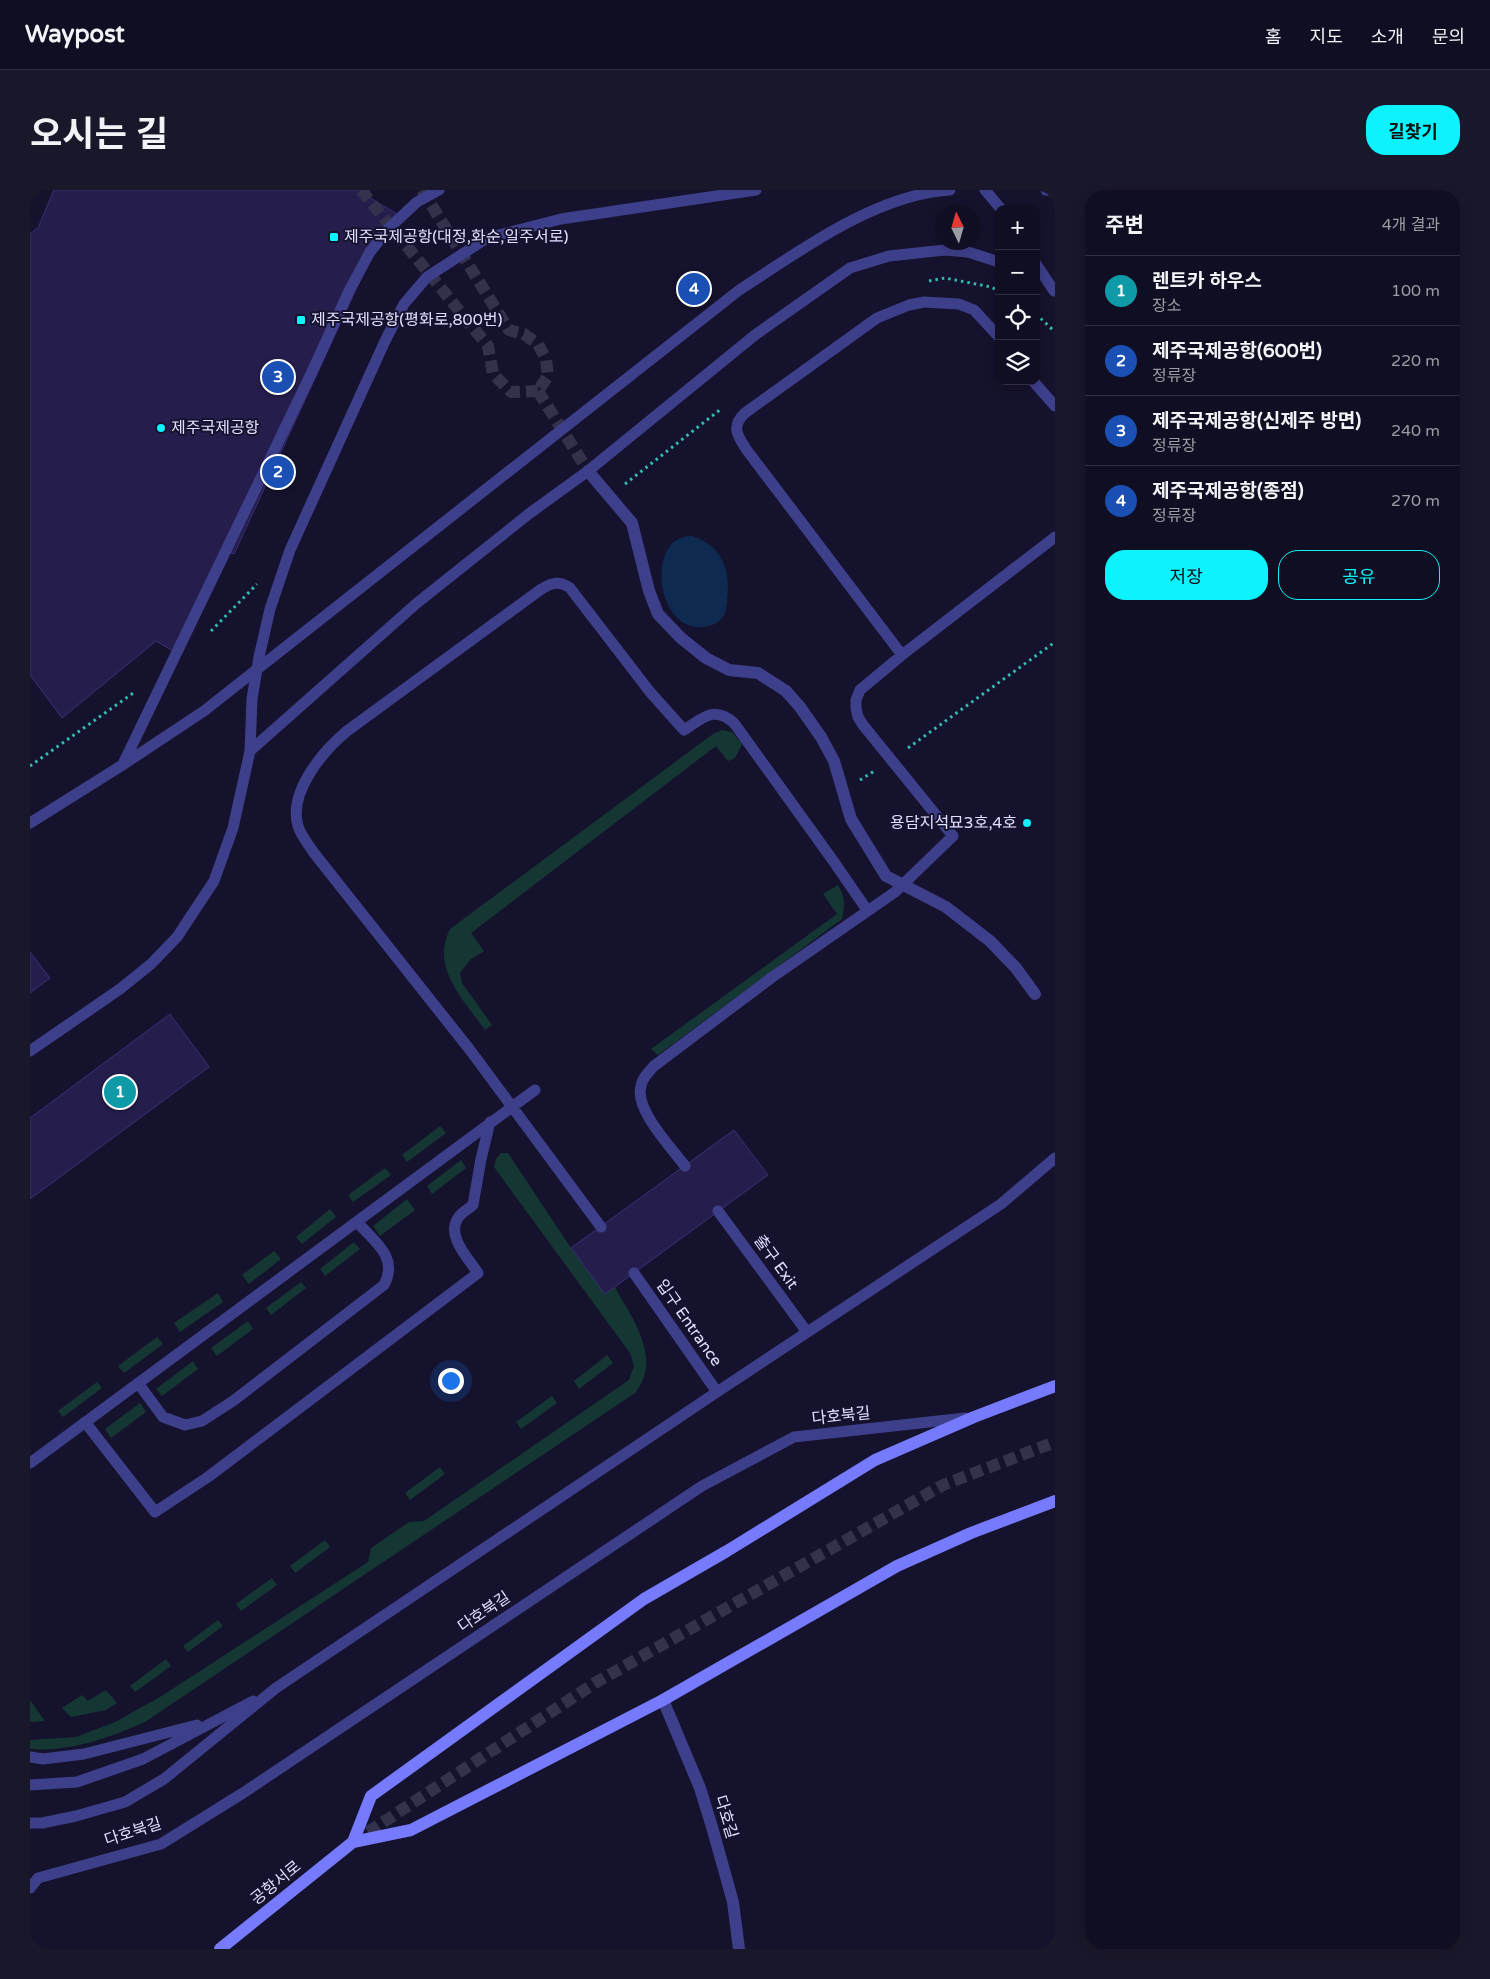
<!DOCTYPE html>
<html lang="ko">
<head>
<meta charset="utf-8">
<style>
  :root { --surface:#100e22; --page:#19172a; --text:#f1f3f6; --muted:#9c9ca5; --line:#302e40; --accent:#0cf3fd }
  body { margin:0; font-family:"Varela Round","Noto Sans KR",sans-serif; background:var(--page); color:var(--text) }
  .controls { position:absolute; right:15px; top:15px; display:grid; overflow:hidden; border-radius:10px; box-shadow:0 2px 12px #0003 }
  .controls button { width:45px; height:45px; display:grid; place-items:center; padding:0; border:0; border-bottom:1px solid var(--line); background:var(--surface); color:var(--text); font:25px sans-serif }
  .compass { position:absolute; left:905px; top:15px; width:45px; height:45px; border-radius:50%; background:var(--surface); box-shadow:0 2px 12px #0003; rotate:355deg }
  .you { position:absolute; left:420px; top:1190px; width:18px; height:18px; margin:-12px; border:4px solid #fff; border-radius:50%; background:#1a73e8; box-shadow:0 0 0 8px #1a73e833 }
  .badge { display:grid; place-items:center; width:32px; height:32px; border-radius:50%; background:var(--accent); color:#fff; font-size:16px; font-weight:700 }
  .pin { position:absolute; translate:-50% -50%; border:2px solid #fff; box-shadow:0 1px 5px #0006 }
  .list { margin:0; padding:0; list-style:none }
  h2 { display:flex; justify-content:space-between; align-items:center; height:65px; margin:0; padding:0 20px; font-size:21px }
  h2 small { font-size:16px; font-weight:400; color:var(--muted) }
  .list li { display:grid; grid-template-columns:32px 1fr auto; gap:15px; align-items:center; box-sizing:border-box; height:70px; padding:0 20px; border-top:1px solid var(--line) }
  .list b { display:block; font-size:19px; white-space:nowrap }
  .list p { margin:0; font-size:16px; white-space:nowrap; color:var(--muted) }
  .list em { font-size:16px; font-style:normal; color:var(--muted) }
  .actions { display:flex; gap:10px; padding:15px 20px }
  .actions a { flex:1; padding:11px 0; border:1px solid var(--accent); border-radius:20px; text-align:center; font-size:18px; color:var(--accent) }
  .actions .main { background:var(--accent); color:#111 }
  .icon { flex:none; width:28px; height:28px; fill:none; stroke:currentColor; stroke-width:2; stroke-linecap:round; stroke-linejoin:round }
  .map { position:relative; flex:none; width:1025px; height:1759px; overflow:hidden; border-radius:20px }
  header { display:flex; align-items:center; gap:30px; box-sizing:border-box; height:70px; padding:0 25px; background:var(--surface); border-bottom:1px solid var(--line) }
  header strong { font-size:24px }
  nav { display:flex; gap:28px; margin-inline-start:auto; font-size:18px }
  .intro { display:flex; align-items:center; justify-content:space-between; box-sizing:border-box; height:120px; padding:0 30px }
  h1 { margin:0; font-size:35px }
  .button { padding:12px 22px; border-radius:20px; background:var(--accent); color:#111; font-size:18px; font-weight:700 }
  main { display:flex; gap:30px; padding:0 30px }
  aside { flex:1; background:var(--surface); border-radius:20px; box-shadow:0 2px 12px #0003 }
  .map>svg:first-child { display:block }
  .green { fill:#153733 }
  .water { fill:#0e2a50 }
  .building { fill:#251e4d; stroke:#3a3079 }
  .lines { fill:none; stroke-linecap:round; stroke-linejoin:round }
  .street-tunnel { stroke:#33314c; stroke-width:12; stroke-dasharray:12 6; stroke-linecap:butt }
  .secondary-tunnel { stroke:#33314c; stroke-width:12; stroke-dasharray:12 6; stroke-linecap:butt }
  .path { stroke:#32bead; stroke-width:3; stroke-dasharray:2.5 4; stroke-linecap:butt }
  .lane { stroke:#3e3f8b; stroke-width:11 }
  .street { stroke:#3e3f8b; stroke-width:12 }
  .secondary { stroke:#767bfe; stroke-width:12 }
  .lane-bridge { stroke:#3e3f8b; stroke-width:11 }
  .poi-dot { fill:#0cf3fd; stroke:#15122d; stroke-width:2 }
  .labels { text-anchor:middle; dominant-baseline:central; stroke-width:4; stroke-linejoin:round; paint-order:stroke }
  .poi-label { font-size:16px; fill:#e0deff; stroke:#15122d; text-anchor:start }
  .street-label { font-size:16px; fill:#e0deff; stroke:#15122d }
</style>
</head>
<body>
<header>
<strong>Waypost</strong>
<nav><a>홈</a><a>지도</a><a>소개</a><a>문의</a></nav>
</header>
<div class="intro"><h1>오시는 길</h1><a class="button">길찾기</a></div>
<main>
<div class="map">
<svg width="1025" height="1759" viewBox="0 0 1025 1759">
  <rect width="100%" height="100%" fill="#15122d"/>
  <path class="green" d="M 692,540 L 702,542 L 712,554 L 705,568 L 698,571 L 686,556 L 441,743 L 454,761 L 441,769 L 430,783 L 432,793 L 462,835 L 455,840 C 434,810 400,777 420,739 L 683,544 Z
    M 808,695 C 815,706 815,716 812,729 L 628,865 L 621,859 L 807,724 L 793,704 Z
    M 410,936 L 416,943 L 377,972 L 372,965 Z
    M 471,963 L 478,963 L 541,1058 L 575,1104 L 585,1097 C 602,1129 633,1168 605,1203 L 115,1532 C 79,1548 40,1562 0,1559 L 0,1550 L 46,1547 L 85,1532 L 130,1507 L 338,1372 L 341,1358 L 379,1332 L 394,1331 L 599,1190 L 604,1176 L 600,1163 L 464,977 L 466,969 Z
    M 431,970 L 436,978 L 402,1004 L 397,996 Z
    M 355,978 L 361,985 L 323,1012 L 318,1005 Z
    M 377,1009 L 385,1020 L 350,1046 L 343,1036 Z
    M 300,1019 L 306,1027 L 272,1054 L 266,1047 Z
    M 324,1052 L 330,1059 L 295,1086 L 290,1079 Z
    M 244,1061 L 251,1069 L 219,1094 L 212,1085 Z
    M 271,1092 L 276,1098 L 241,1125 L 236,1118 Z
    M 188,1103 L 193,1112 L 150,1142 L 144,1133 Z
    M 218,1131 L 223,1139 L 187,1166 L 181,1158 Z
    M 127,1147 L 133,1154 L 94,1183 L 88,1176 Z
    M 577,1165 L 583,1173 L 549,1199 L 544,1191 Z
    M 163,1171 L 168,1179 L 132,1206 L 126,1199 Z
    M 67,1192 L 72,1198 L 33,1227 L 28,1221 Z
    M 522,1206 L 527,1213 L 491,1239 L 486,1232 Z
    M 110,1213 L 116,1222 L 81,1248 L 75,1239 Z
    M 410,1277 L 415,1284 L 380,1310 L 375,1303 Z
    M 295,1350 L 300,1357 L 265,1383 L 260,1376 Z
    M 242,1388 L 247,1395 L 211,1421 L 206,1414 Z
    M 188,1430 L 193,1436 L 158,1462 L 153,1456 Z
    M 136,1469 L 141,1476 L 105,1502 L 100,1496 Z
    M 76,1500 L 87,1513 L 76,1520 L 41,1527 L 32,1518 L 52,1505 L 58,1511 Z
    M 0,1510 L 15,1531 L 0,1532 Z"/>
  <path class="water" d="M 662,346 C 699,358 702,391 695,424 C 689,433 683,436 673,437 C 628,441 618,359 651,348 C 654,346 659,346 662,346 Z"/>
  <path class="building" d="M 24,0 L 340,0 L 337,6 L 367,24 L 352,43 L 204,364 L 192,360 L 145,462 L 126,451 L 32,528 L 0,485 L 0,44 L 8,38 Z
    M 0,762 L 20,788 L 0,803 Z
    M 140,824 L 179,877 L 0,1009 L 0,928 Z
    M 704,940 L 738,985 L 575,1104 L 541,1058 Z"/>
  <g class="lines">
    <path class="street-tunnel" d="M 331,0 L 458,156 L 463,184 L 481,202 L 508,201
      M 392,0 L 479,140 L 494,144 L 508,154 L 516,169 L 518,186 L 508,201
      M 508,201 L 558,281"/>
    <path class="secondary-tunnel" d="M 323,1652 L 565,1493 L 913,1295 L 1025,1252"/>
    <path class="path" d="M 899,91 L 915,88 L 961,97 L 969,101
      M 1006,124 L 1025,142
      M 595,294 L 691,219
      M 181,441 L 227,394
      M 878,558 L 1025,452
      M 0,576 L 106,501
      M 830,590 L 846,580"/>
    <path class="lane" d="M 955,0 L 971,19
      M 1016,0 L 1025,1
      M 1006,74 L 1024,101
      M 1003,191 L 1025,216
      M 872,465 L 716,259 C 707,245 701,236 715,223 L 847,128 L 879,115 L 894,112 L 929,114 L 944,120 L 969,147
      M 220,561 L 387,413 L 500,323 L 558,281 L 725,145 L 820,78 L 859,66 L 915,60 L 938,62 L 969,72
      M 0,633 L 94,574
      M 0,861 L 90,799 L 121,774 L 147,747 L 184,691 L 203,638 L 220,561 L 222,509 L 229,467 L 240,419 L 260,360 L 355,151 L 374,114 L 397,87 L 457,48 L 531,29 L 726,0
      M 655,976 C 641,957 604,919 611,896 C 612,888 619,882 624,876 L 741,788 L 865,702 L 923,646 L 833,535 L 828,527 L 826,518 L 826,510 L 830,500 L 872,465 L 1025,347
      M 688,1021 L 777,1142
      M 571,1037 L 440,860 L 284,663 C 279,655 271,646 268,636 C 258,602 293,561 317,541 L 510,400 C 521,393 529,390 540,398 L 620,502 L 654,540 C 673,528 684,515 704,533 L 804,672 L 837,720
      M 604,1083 L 687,1202
      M 108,1193 L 133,1227 L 155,1235 L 172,1231 L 203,1211 L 354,1095 C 369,1067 344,1051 327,1032
      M 55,1232 L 125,1322 L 178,1287 L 448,1083 C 438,1068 416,1046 428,1028 C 431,1023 438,1019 443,1015 L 451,969 L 460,932
      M 0,1273 L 505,900
      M 0,1567 L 13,1569 L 54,1564 L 167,1535
      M 0,1595 L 47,1592 L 113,1569 L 223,1511
      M 0,1633 L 12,1633 L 46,1626 L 95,1612 L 134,1589 L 246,1498 L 687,1202 L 971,1014 L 1025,968
      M 0,1698 L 8,1688 L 131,1654 L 213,1603 L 672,1296 L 764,1247 L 935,1228"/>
    <path class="street" d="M 558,281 L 602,333 L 619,401 L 628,424 L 651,448 L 676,468 L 699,480 L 728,483 L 756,501 L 770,517 L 791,547 L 804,571 L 821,629 L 856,686 L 916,717 L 960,751 L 986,778 L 1005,804
      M 633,1510 L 670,1598 L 682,1637 L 703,1712 L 709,1759"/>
    <path class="secondary" d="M 323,1652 L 341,1606 L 614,1409 L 697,1361 L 845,1270 L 944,1227 L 1025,1196
      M 190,1759 L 323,1652 L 381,1640 L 633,1510 L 867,1376 L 941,1343 L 1025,1311"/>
    <path class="lane-bridge" d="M 94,572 L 281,184 L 319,101 L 340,62 L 360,37 L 387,12 L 409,0
      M 94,574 L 174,521 L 708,101 C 768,62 846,4 920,0"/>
  </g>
  <g class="poi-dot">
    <rect x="299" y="42" width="10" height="10" rx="2.5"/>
    <rect x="266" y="125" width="10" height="10" rx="2.5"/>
    <circle cx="131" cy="238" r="5"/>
    <circle cx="997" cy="633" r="5"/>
  </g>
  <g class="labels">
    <g class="poi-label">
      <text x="314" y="47">제주국제공항(대정,화순,일주서로)</text>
      <text x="281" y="130">제주국제공항(평화로,800번)</text>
      <text x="141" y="238">제주국제공항</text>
      <text x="987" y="633" text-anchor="end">용담지석묘3호,4호</text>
    </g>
    <g class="street-label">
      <text transform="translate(746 1072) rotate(54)">출구 Exit</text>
      <text transform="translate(659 1133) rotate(55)">입구 Entrance</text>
      <text transform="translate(811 1226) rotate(-6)">다호북길</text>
      <text transform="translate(454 1422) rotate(-34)">다호북길</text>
      <text transform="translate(696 1627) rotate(73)">다호길</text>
      <text transform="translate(103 1642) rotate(-18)">다호북길</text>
      <text transform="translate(246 1693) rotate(-39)">공항서로</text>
    </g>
  </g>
</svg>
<div class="controls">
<button>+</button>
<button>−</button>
<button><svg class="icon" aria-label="locate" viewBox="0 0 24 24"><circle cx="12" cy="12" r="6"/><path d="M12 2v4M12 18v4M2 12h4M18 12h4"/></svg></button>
<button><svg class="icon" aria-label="layers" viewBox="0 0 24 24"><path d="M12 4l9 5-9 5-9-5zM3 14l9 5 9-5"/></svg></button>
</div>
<svg class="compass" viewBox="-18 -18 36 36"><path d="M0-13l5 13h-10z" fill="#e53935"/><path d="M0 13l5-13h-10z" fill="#9c9ca5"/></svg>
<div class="you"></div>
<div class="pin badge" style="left:90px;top:902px;background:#0f9aa8">1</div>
<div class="pin badge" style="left:248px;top:282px;background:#1a4fb4">2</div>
<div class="pin badge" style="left:248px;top:187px;background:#1a4fb4">3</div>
<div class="pin badge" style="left:664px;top:99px;background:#1a4fb4">4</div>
</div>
<aside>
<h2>주변<small>4개 결과</small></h2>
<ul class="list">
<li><span class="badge" style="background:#0f9aa8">1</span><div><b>렌트카 하우스</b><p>장소</p></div><em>100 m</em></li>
<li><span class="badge" style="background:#1a4fb4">2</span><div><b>제주국제공항(600번)</b><p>정류장</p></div><em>220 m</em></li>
<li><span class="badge" style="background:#1a4fb4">3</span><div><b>제주국제공항(신제주 방면)</b><p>정류장</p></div><em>240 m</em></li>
<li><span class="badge" style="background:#1a4fb4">4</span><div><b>제주국제공항(종점)</b><p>정류장</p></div><em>270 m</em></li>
</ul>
<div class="actions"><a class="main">저장</a><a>공유</a></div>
</aside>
</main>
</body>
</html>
